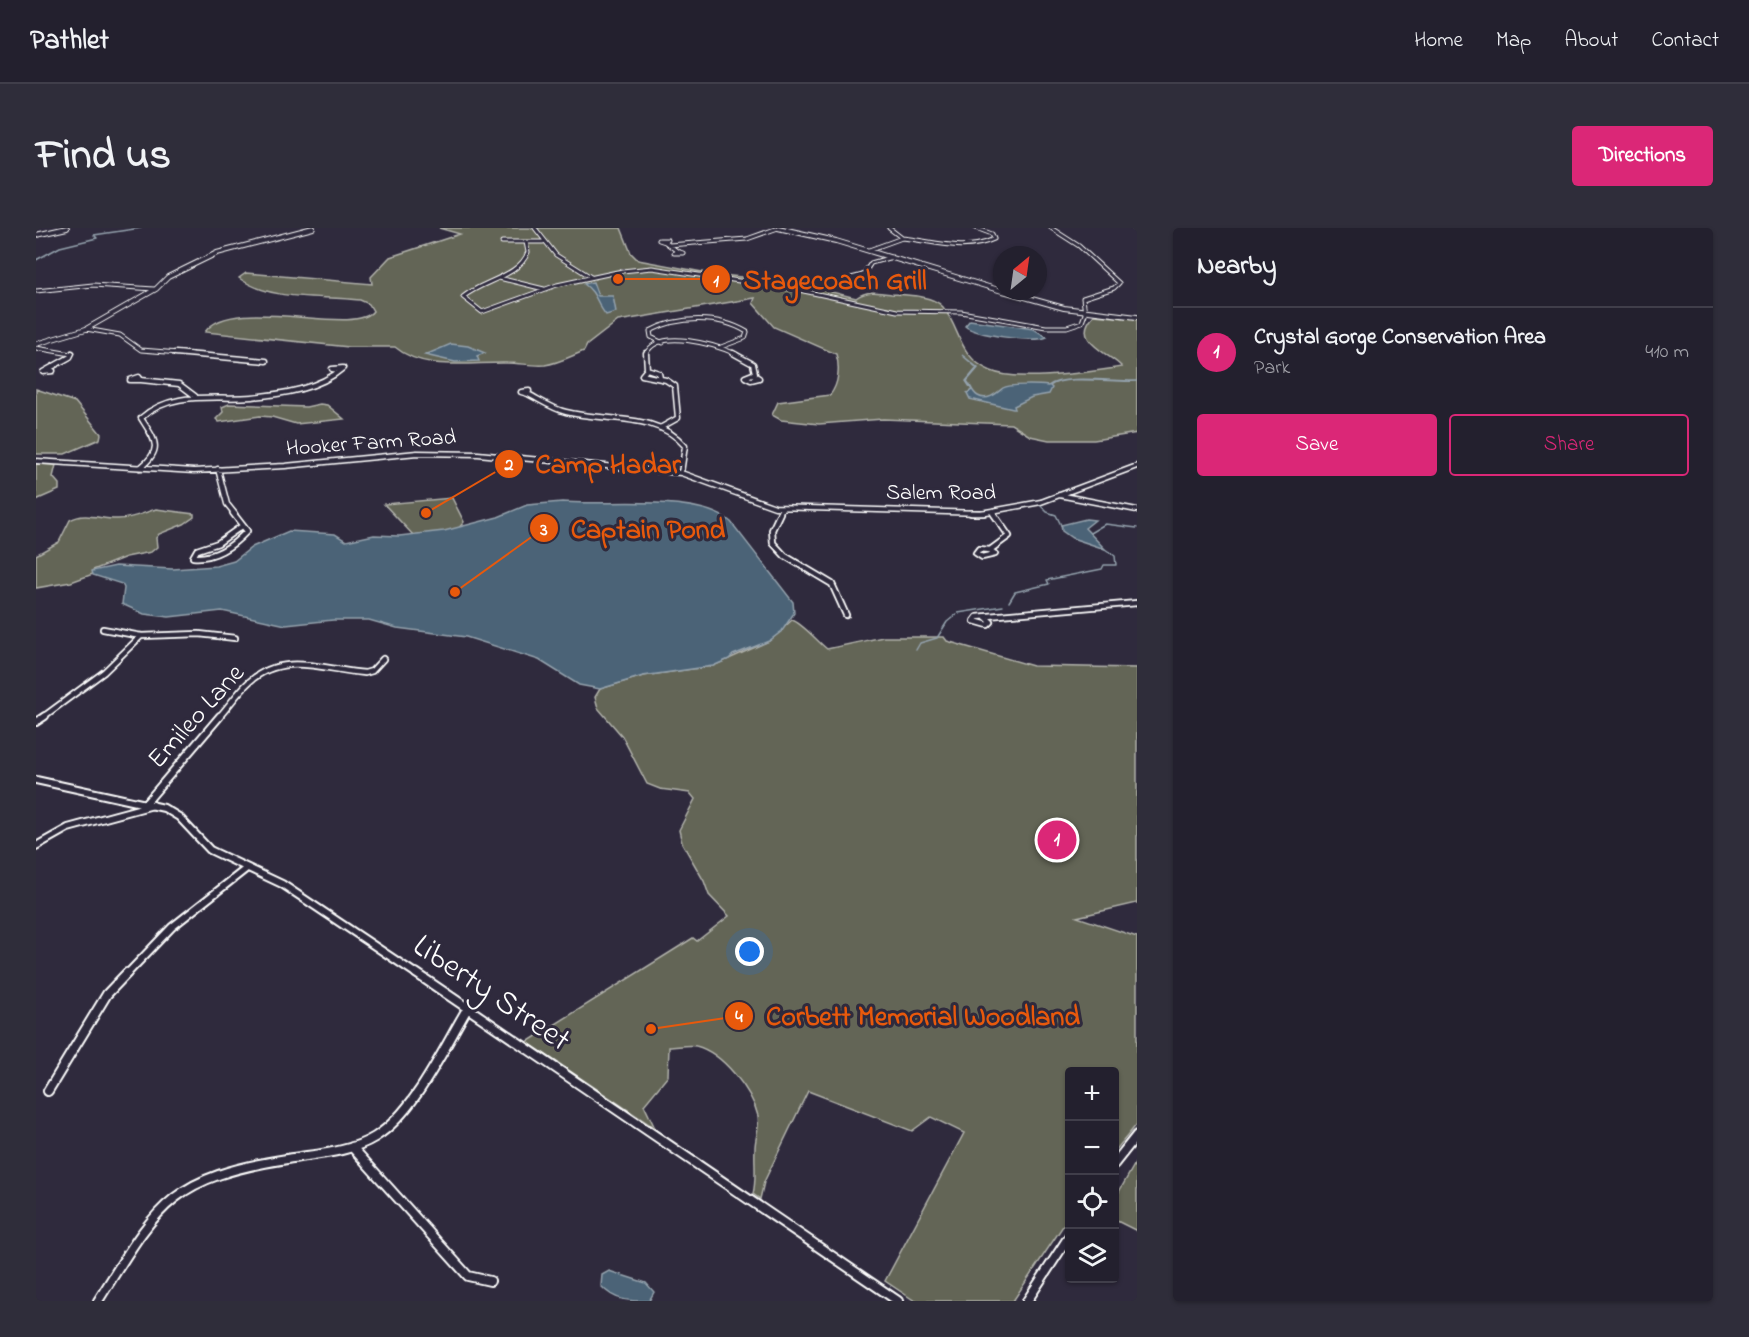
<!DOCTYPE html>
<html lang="en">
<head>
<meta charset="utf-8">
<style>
  :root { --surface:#23202e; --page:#2f2d3a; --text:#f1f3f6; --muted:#a3a3aa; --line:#403e4a; --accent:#db2777 }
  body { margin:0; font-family:"Indie Flower",sans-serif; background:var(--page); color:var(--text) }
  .controls { position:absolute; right:18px; bottom:18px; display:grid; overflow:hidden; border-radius:6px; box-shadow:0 2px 4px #0004 }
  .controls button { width:54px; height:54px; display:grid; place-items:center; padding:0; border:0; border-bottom:2px solid var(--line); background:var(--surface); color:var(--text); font:30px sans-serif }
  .compass { position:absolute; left:957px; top:18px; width:54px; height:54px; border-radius:50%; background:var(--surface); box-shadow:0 2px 4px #0004; rotate:29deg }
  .you { position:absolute; left:714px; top:724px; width:21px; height:21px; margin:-15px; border:4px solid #fff; border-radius:50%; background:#1a73e8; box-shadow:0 0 0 9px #1a73e833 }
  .badge { display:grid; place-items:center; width:39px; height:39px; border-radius:50%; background:var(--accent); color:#fff; font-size:20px; font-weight:700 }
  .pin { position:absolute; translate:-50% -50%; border:3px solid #fff; box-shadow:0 2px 6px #0006 }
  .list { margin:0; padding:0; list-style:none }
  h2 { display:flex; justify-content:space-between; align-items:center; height:78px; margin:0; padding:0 24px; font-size:26px }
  h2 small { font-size:20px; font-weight:400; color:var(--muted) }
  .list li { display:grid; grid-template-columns:39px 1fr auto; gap:18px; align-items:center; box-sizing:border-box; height:90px; padding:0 24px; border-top:2px solid var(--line) }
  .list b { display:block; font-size:22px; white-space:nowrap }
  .list p { margin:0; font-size:20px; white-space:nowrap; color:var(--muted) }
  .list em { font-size:20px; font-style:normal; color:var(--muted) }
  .actions { display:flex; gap:12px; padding:18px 24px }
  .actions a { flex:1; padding:14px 0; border:2px solid var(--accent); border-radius:6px; text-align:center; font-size:21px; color:var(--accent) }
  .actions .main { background:var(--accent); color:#fff }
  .icon { flex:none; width:33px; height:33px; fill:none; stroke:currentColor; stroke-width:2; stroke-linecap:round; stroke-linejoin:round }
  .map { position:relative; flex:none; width:1101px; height:1073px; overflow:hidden; border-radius:6px }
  header { display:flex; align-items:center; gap:36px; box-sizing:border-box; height:84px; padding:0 30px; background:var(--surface); border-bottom:2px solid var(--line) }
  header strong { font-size:28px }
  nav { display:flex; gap:33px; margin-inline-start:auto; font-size:21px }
  .intro { display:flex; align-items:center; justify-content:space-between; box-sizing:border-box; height:144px; padding:0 36px }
  h1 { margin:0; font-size:42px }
  .button { padding:15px 27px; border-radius:6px; background:var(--accent); color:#fff; font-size:21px; font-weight:700 }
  main { display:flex; gap:36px; padding:0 36px }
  aside { flex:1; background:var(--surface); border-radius:6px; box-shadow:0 2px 4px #0004 }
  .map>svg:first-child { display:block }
  .green { fill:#636557; stroke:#b1b2ab; stroke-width:1.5 }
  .water { fill:#4c6477; stroke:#94a2ad; stroke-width:1.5 }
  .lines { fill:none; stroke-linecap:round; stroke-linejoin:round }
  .stream { stroke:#94a2ad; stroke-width:1.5 }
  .minor-far4-casing { stroke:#fff; stroke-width:5 }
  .minor-far3-casing { stroke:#fff; stroke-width:7 }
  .minor-far2-casing { stroke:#fff; stroke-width:8 }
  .minor-far1-casing { stroke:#fff; stroke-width:10 }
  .minor-casing { stroke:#fff; stroke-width:12 }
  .tertiary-casing { stroke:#fff; stroke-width:6 }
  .minor-far4 { stroke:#2f2a3d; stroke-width:3 }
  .minor-far3 { stroke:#2f2a3d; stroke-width:4 }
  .minor-far2 { stroke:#2f2a3d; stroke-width:4.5 }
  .minor-far1 { stroke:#2f2a3d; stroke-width:6 }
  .minor { stroke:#2f2a3d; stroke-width:8 }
  .tertiary { stroke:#2f2a3d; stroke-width:4 }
  .labels { text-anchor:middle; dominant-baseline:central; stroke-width:6; stroke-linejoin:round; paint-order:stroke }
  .far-street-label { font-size:22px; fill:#fff; stroke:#2f2a3d }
  .street-label { font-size:27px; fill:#fff; stroke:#2f2a3d }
  .near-street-label { font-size:33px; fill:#fff; stroke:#2f2a3d }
  .leader { fill:none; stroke:#e8590c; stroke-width:2 }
  .callout-dot { fill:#e8590c; stroke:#2f2a3d; stroke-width:2 }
  .mark-label { font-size:18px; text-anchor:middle; font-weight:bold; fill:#fff }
  .callout-label { font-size:28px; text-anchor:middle; font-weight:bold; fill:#e8590c; stroke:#2f2a3d; stroke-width:6; stroke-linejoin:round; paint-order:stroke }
</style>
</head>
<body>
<header>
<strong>Pathlet</strong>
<nav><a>Home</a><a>Map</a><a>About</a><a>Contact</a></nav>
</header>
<div class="intro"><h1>Find us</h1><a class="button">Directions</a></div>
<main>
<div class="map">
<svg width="1101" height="1073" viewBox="0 0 1101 1073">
  <rect width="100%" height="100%" fill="#2f2a3d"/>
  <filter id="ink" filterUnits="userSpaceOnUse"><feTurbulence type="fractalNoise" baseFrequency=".0167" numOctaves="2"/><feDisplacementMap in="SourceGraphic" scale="12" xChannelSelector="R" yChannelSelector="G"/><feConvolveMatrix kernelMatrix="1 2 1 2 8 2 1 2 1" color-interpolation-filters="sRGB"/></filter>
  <g filter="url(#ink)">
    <path class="green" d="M 403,0 L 585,0 L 595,25 L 602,32 L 677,46 L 759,55 L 820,70 C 831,62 842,64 855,66 C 869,67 897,67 907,79 C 925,102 922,129 955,143 C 983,155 1055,144 1086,139 C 1074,125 1033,113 1058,87 L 1101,91 L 1101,205 L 1058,212 L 1013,212 L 994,208 L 975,196 L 847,191 L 783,196 L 745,192 L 736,187 L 742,174 L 794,167 C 803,156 804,139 800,126 L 738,99 L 717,75 L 719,70 L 582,93 L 551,117 L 548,123 C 535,128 523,135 509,137 C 497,138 484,135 471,135 C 436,134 388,144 359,119 L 313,119 L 169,104 C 195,65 319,109 337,83 L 333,76 L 324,72 C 284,67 236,74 203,50 L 210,45 L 336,56 L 335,49 L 354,29 L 424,6 Z
      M 0,161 L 39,174 L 65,206 L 64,211 L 29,226 L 0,226 Z
      M 193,176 L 270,179 L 284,176 L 291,177 L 308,191 L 260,196 L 236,189 L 224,188 L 183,194 L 180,191 L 187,184 L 186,179 Z
      M 0,236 L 20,237 L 17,249 L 23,256 L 23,262 L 0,272 Z
      M 416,270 L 428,294 L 420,303 L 378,308 L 348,276 Z
      M 120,281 L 158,286 L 158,289 L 148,296 L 123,306 L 120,310 L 121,319 L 115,324 L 90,329 L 57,342 L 57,346 L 35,354 L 0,360 L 0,327 L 23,314 L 34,292 C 50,283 65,292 82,291 C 96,291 107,285 120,281 Z
      M 756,392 C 766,395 781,413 791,421 L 847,409 L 908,409 L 911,413 L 997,438 L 1101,440 L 1101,675 L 1041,689 L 1101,709 L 1101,896 L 1079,923 L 1078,844 L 1034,844 L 1033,989 L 977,1073 L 879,1073 L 849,1053 L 928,905 L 895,889 L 876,903 L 772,863 L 728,954 L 724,971 L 717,966 C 721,950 718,936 719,920 C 719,910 724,899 722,888 C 716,863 687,825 660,818 C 653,816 641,819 633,819 L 632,848 L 608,877 L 619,900 L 491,814 L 657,710 L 661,713 L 693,688 L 673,667 L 668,653 L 646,615 L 643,602 L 659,571 L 654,565 L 624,561 L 611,556 L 586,508 L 562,480 L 559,469 L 564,461 L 607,448 L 677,438 L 733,413 Z
      M 1101,932 L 1101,1003 L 1079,992 L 1079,971 Z"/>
    <path class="water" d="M 557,54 L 562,68 L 577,68 L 580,84 L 570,87 C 560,75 561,65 548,56 Z
      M 934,92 L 998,101 L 1011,109 C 999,115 939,107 929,98 Z
      M 415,116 L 432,118 L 449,125 L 441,128 L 443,133 L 419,134 L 389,127 Z
      M 926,127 L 942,140 L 931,153 C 935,157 936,165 942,168 C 952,174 962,164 967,160 C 973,156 1004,157 1012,158 C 1027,146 1079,154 1101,153 C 1080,155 1027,146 1014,158 L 1016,160 L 1013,166 L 996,169 L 978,178 L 979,181 L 977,181 L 934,171 L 931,165 L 936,162 L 930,153 L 941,140 Z
      M 526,274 C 571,278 660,265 695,294 L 757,374 L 758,385 L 746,403 L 733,413 L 697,427 L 693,431 L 677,438 L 607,448 L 564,461 L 543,457 L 503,432 L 430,409 L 361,400 L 333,392 L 297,392 L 250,397 L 186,383 L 133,389 L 108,386 L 86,376 L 88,360 L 86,356 L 57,347 L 56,343 L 80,338 L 137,341 L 180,338 L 198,333 L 216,319 L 253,303 L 299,306 L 310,313 L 338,307 L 363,308 L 408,303 L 462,289 L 491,277 Z
      M 1050,291 L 1059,292 L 1049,300 L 1069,321 L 1036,310 L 1026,303 L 1025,297 Z
      M 573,1043 L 610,1055 L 618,1064 L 613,1073 C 592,1073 579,1073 565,1058 L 566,1047 Z"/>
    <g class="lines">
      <path class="stream" d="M 0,32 L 24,19 L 61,10 L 58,7 L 105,0
        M 1002,275 L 1011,284 L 1020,287 L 1026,299
        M 1054,305 L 1069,296 L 1101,300
        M 973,374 L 979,364 L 1013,356 L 1011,352 L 1066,341 L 1068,337 L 1080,337 L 1079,328 L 1069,321
        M 880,422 L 884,415 L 901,410 L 911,394 L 922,385 L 967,378"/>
      <g class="minor-far4-casing">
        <path id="minor-far4" d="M 499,0 L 520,27 L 555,49
          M 1098,0 L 1101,1
          M 866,10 C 897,13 928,25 958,11 L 956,6 L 940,0
          M 623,12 L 632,12 L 629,14 Z
          M 466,14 L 507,14
          M 490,14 L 492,24 C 483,49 447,52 427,69 L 446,84 L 521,57 L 586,43 L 616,40 L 763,62 L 861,83 L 925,84 L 1010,99 L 1031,99 L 1046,94 L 1049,86 L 1047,70 L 1078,60 L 1083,55 L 1043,18 L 1015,0
          M 629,14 L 641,23
          M 633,17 L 711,11 L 742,0
          M 833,22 L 866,10 L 853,0
          M 641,23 L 647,25 L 638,25 Z
          M 463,50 L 508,61
          M 818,51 L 820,52 L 811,51 L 827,47 L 835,35 L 856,29
          M 0,63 L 57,57 L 118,61
          M 50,101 L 84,107 L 105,122 L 156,126
          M 627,115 L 615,109 L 614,103 C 642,88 683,87 711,104 L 709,110 L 685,119
          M 0,120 L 35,126
          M 610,126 C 622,99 679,117 700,126"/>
      </g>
      <g class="minor-far3-casing">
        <path id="minor-far3" d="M 139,125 L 230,133
          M 610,125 L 611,141 L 606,147 L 630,152 L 639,158 L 642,190 L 624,200
          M 697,125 L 717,136 L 719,145 L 709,149 L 715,152 L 723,150 L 718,147
          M 611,141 L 623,145 L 624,150
          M 11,142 L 17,143 L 7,144 L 34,129 L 36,125
          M 103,149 L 105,152 L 94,152 Z
          M 105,152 L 143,156 L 159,168
          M 493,163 L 492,166 L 485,164 Z
          M 492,166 C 504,172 517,181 530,184 C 569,194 621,184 649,218 L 645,245
          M 0,233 L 158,243 L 249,238 L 381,225 L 442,226 L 645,245 L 739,279 L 945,285 L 1005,274 L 1101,238
          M 104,240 C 128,221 119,212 105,190 C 136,162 178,172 216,169 C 247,166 283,161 307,140 L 296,141 L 302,142
          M 182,241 L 191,276 L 199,286
          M 1023,267 L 1101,282
          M 957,284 L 958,286
          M 743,286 L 746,280"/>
      </g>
      <g class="minor-far2-casing">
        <path id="minor-far2" d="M 197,285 L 211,303 C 197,318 179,331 157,329 L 161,322 L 182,315 L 206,298
          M 744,285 L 736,302 L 737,315 L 749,328 L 796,356 L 810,387
          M 935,285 L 948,285
          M 943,321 L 954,322 L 959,326 L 946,329 L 940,325 Z
          M 954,322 L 973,308 L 957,285
          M 951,390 L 955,394 L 952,397 L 938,393 L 941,389 L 1101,375
          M 67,401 L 105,408 L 163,406 L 199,410
          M 7,489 L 68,444 L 105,408
          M 183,489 C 193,478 202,464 213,454 C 247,423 289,442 329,445 L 336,443 L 347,431"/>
      </g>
      <g class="minor-far1-casing">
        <path id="minor-far1" d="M 0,494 L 9,488
          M 0,552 L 128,580 L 143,589 L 174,622 L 246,656 L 382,747
          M 110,575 L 184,488
          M 0,618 L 32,600 L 117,577
          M 90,747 L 136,699 L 211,640"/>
      </g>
      <g class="minor-casing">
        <path id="minor" d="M 380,745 L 862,1073
          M 12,863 L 71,766 L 91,745
          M 316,919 L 432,1048 L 454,1053
          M 1078,936 L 1101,907
          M 62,1073 C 122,977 133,950 251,931 C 280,926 313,925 339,909 C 379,884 407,821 431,781
          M 991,1073 L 1034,1007"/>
      </g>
      <g class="tertiary-casing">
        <path id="tertiary" d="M 742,0 L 800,13 L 966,63
          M 0,7 L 31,0
          M 967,63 L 1028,80 L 1101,89
          M 0,116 L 50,101 L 120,61 L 132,49 L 181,25 L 277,0"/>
      </g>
      <use href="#minor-far4" class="minor-far4"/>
      <use href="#minor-far3" class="minor-far3"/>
      <use href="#minor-far2" class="minor-far2"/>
      <use href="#minor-far1" class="minor-far1"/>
      <use href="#minor" class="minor"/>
      <use href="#tertiary" class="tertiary"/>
    </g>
  </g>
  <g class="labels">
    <g class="far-street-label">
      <text transform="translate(335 216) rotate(-4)">Hooker Farm Road</text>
      <text x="905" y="266">Salem Road</text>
    </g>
    <g class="street-label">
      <text transform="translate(161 489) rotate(-48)">Emileo Lane</text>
    </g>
    <g class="near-street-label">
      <text transform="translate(455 766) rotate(34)">Liberty Street</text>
    </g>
  </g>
  <path class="leader" d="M582 51L680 51M390 285L473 236M419 364L508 300M615 801L703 788"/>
  <g class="callout-dot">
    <circle cx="582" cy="51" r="6"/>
    <circle cx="390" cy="285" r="6"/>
    <circle cx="419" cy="364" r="6"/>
    <circle cx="615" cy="801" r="6"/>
    <circle cx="680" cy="51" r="15"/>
    <circle cx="473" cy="236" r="15"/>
    <circle cx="508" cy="300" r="15"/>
    <circle cx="703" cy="788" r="15"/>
  </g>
  <g class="mark-label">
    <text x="680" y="58">1</text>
    <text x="473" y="242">2</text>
    <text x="508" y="307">3</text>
    <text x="703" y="794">4</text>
  </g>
  <g class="callout-label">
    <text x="799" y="61">Stagecoach Grill</text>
    <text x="572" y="245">Camp Hadar</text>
    <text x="612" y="310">Captain Pond</text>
    <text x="887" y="797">Corbett Memorial Woodland</text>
  </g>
</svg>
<div class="controls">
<button>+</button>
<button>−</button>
<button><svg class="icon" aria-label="locate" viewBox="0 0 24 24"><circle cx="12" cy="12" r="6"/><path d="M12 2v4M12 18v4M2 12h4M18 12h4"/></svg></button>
<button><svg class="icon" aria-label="layers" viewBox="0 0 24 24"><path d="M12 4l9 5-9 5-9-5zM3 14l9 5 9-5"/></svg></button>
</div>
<svg class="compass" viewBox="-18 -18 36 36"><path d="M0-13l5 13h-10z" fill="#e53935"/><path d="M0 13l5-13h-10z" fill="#a3a3aa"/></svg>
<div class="you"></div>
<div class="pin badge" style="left:1021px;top:612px">1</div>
</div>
<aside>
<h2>Nearby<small></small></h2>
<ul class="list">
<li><span class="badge">1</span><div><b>Crystal Gorge Conservation Area</b><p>Park</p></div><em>410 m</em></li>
</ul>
<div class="actions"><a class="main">Save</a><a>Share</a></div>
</aside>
</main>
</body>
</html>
